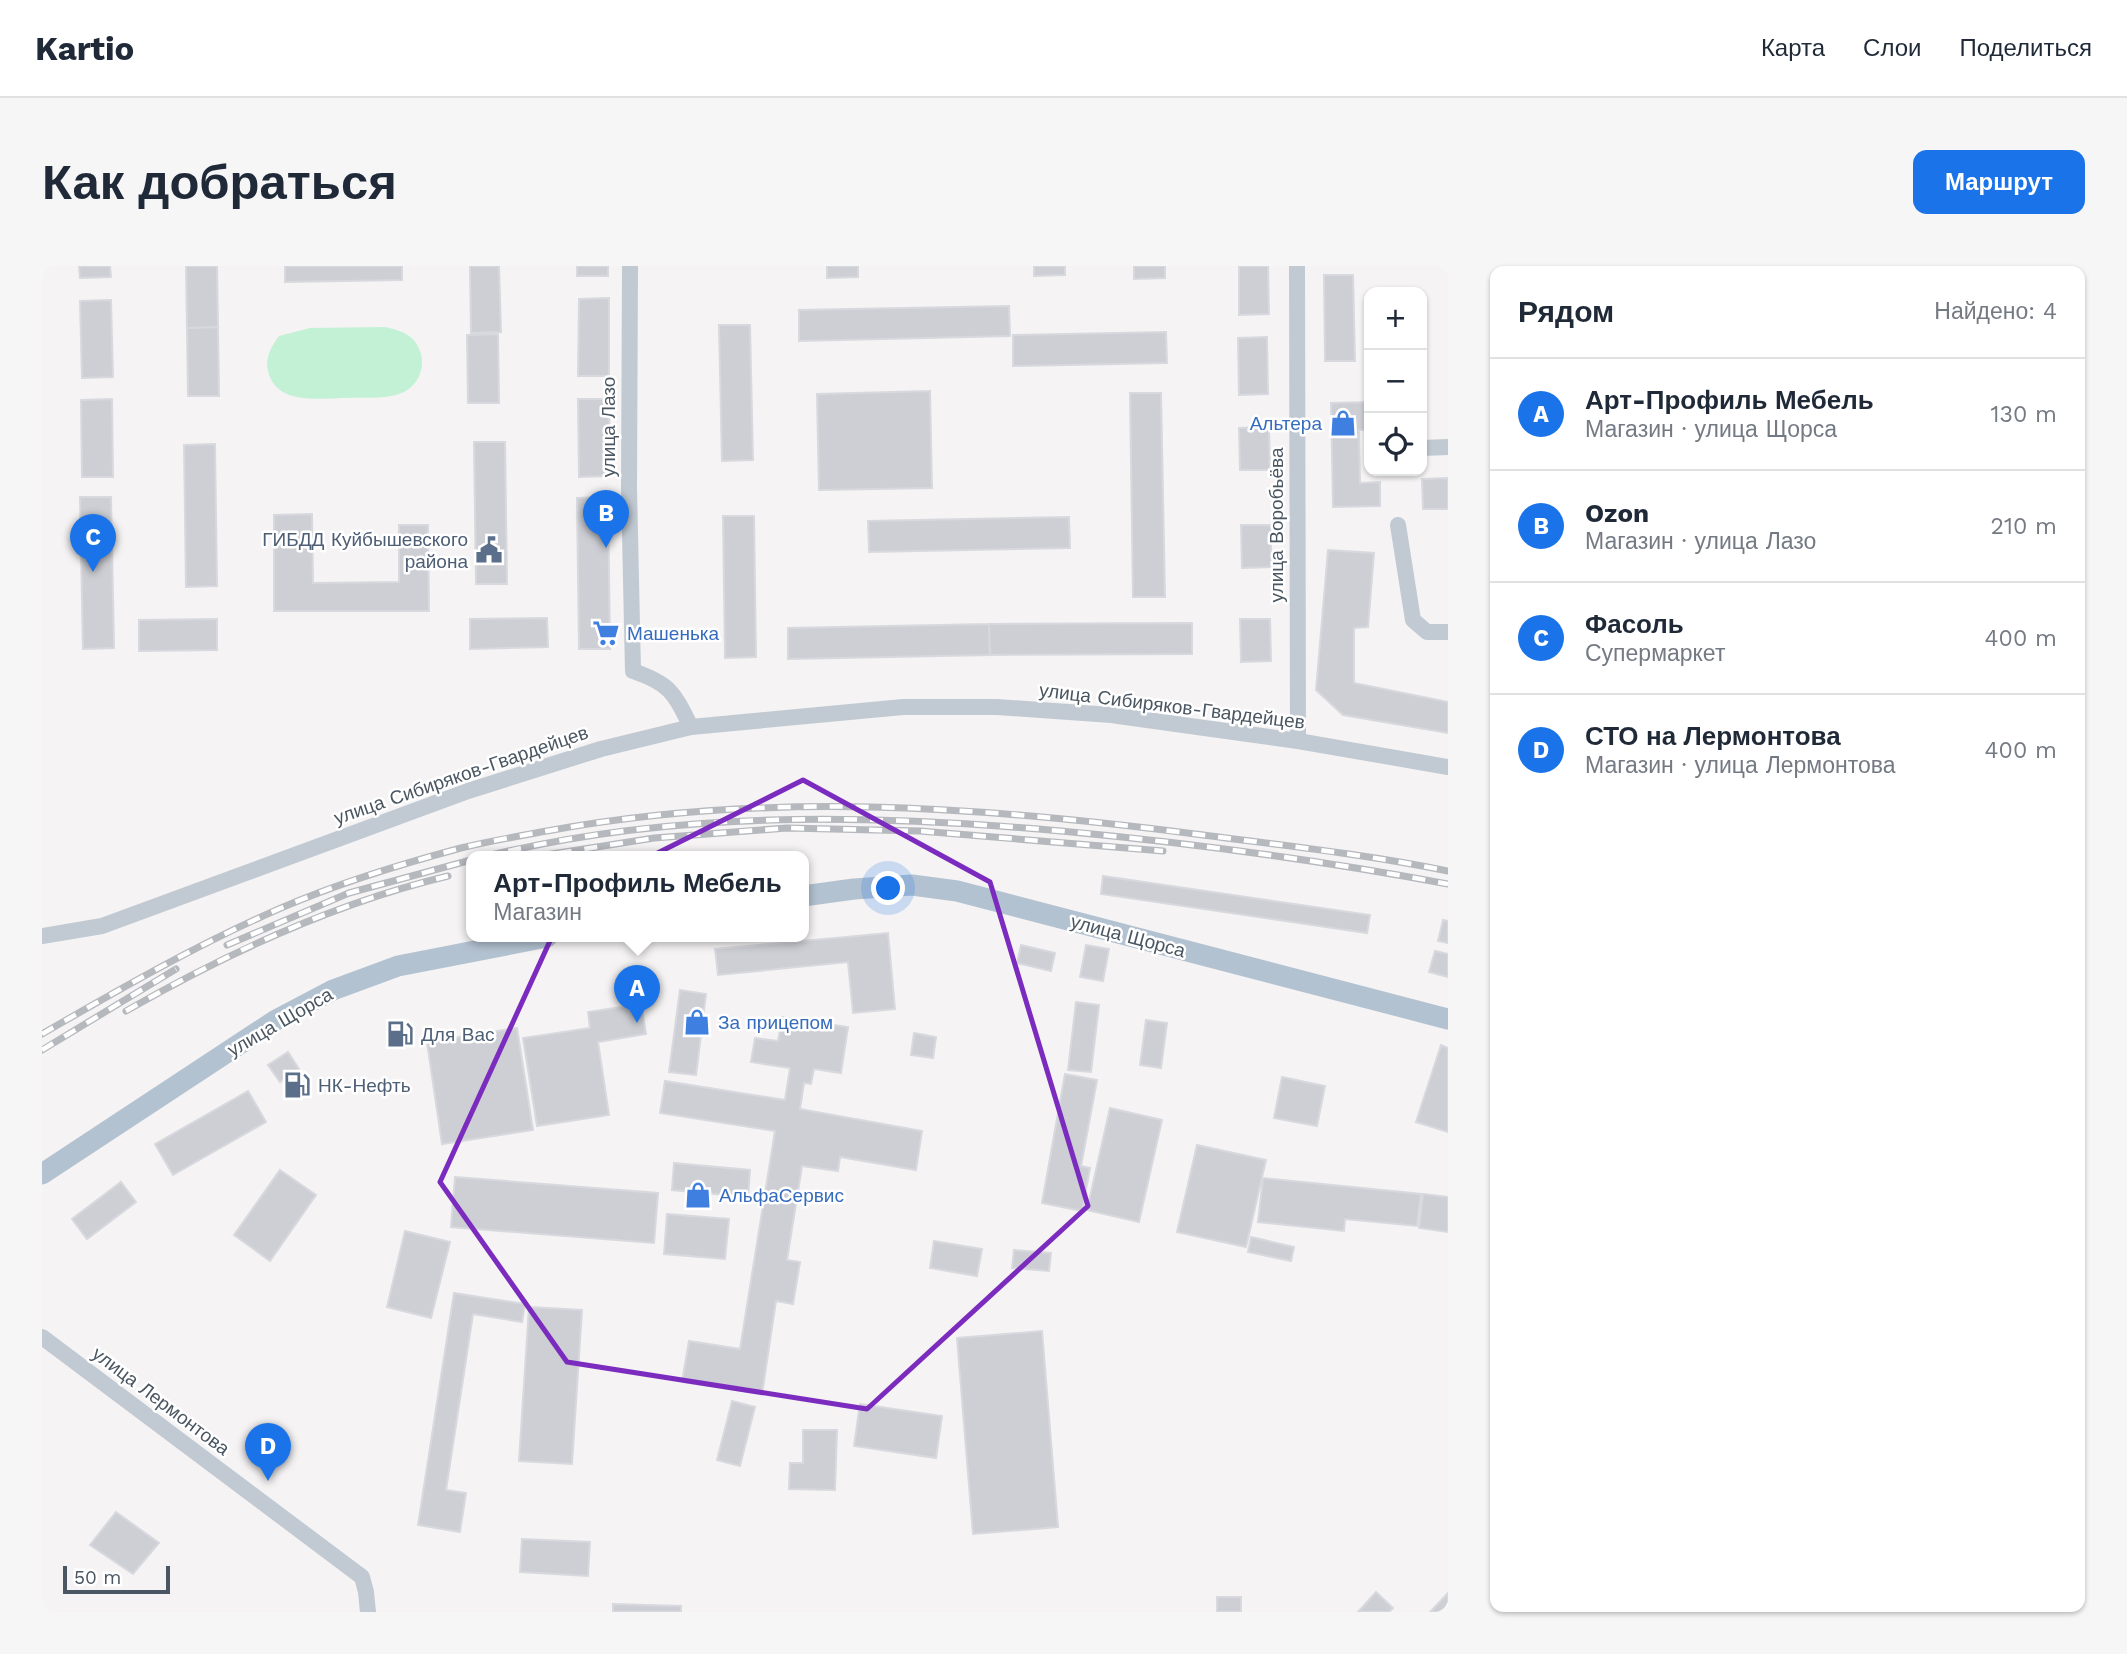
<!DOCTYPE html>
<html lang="ru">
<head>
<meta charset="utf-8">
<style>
  :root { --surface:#fff; --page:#f6f6f7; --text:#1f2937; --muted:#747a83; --line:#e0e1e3; --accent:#1a73e8 }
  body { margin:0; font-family:"Work Sans",sans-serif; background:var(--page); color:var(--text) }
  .controls { position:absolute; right:21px; top:21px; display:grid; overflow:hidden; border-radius:14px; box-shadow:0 2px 5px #0004 }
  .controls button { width:63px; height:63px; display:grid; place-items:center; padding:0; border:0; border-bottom:2px solid var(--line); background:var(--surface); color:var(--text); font:35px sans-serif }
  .scale { position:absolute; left:21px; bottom:18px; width:107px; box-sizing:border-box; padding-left:7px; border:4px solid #4a5661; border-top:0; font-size:19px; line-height:24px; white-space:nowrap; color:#4a5661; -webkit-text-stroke:5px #fff; paint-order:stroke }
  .you { position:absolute; left:847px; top:623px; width:24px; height:24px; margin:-18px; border:5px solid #fff; border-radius:50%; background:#1a73e8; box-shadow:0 0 0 10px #1a73e833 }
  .badge { display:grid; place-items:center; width:46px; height:46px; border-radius:50%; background:var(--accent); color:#fff; font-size:23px; font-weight:700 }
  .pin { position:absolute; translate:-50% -58px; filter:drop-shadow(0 2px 4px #0008) }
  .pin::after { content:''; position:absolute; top:37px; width:24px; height:21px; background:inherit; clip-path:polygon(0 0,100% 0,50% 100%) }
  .popup { position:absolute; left:424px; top:585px; width:343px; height:91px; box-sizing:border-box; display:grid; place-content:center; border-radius:14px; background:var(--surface); filter:drop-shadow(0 2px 5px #0005); font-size:23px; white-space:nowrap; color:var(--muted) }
  .popup b { font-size:26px; color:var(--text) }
  .popup::after { content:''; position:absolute; left:50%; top:100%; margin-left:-14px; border:14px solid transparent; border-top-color:var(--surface) }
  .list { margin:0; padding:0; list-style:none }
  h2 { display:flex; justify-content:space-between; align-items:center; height:91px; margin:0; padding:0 28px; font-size:30px }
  h2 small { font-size:23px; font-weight:400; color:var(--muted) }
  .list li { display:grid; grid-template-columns:46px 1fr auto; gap:21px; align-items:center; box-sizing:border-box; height:112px; padding:0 28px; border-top:2px solid var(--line) }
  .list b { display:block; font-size:26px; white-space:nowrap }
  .list p { margin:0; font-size:23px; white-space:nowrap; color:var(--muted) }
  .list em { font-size:23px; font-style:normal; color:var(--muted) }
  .icon { flex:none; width:38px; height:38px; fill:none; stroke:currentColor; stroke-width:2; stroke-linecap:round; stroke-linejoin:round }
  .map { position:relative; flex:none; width:1406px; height:1346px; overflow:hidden; border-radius:14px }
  header { display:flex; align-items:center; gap:42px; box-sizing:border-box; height:98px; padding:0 35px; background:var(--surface); border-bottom:2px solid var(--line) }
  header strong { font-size:33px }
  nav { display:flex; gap:38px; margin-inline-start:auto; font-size:24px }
  .intro { display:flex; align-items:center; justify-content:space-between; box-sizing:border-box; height:168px; padding:0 42px }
  h1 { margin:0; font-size:49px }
  .button { padding:18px 32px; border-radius:14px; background:var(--accent); color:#fff; font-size:24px; font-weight:700 }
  main { display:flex; gap:42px; padding:0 42px }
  aside { flex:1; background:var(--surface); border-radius:14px; box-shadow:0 2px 5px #0004 }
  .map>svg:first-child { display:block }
  .green { fill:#c3f1d5 }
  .building { fill:#cdcfd5; stroke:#d7d9de; stroke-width:2 }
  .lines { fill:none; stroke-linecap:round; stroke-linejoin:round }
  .minor { stroke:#c1cad2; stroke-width:16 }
  .major { stroke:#b3c2d1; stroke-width:21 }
  .rail-casing { stroke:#b5b8bd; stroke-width:7 }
  .rail { stroke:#fff; stroke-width:4.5; stroke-dasharray:13; stroke-linecap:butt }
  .marked { fill:none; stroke:#7b2cbf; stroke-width:5; stroke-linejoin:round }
  .labels { text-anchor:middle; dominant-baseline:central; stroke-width:5; stroke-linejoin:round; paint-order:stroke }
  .shop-label { font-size:19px; fill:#366cbe; stroke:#fff; text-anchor:start }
  .street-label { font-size:19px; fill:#4a5661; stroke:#fff }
  .service-label { font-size:19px; fill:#4e5e75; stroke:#fff; text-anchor:start }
</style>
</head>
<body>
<header>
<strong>Kartio</strong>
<nav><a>Карта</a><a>Слои</a><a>Поделиться</a></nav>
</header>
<div class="intro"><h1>Как добраться</h1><a class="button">Маршрут</a></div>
<main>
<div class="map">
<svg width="1406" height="1346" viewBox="0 0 1406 1346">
  <rect width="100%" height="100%" fill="#f5f3f3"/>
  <path class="green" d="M 343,61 C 360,65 374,69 379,88 C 382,100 378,114 368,122 C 353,135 323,131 305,132 C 278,132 234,140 226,105 C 223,91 229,81 237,70 L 268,62 Z"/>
  <path class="building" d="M 37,0 L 68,0 L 69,11 L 38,12 Z
    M 144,0 L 175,0 L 176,61 L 145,62 Z
    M 243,0 L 360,0 L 360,14 L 243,16 Z
    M 428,0 L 457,0 L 459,66 L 429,67 Z
    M 535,0 L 566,0 L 566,10 L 535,10 Z
    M 785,0 L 816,0 L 816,11 L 785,12 Z
    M 992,0 L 1023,0 L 1023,9 L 992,10 Z
    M 1092,0 L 1123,0 L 1123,12 L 1092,13 Z
    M 1197,0 L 1226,0 L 1227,48 L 1197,49 Z
    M 1282,9 L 1311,9 L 1313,95 L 1283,95 Z
    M 567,32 L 567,110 L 536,110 L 537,33 Z
    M 69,34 L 71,111 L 40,112 L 38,35 Z
    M 967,40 L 968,70 L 757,75 L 757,44 Z
    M 677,59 L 708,59 L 711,194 L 680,195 Z
    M 176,61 L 177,130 L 146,130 L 145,62 Z
    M 1124,66 L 1125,97 L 971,100 L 971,69 Z
    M 456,68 L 457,137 L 426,137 L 425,69 Z
    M 1225,71 L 1226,128 L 1197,129 L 1196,72 Z
    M 888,125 L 890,222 L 777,224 L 775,128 Z
    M 1088,127 L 1119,127 L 1123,331 L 1091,331 Z
    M 70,133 L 71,211 L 40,211 L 39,134 Z
    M 536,133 L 567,133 L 568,210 L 537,211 Z
    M 1327,136 L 1327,164 L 1317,164 L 1318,217 L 1338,216 L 1338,240 L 1291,241 L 1289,137 Z
    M 1227,161 L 1228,204 L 1198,204 L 1197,162 Z
    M 432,176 L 463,176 L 465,318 L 434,318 Z
    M 173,178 L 175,320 L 144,321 L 142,179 Z
    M 1406,212 L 1406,243 L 1381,243 L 1380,213 Z
    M 38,231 L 69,231 L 72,382 L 41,383 Z
    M 566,231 L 568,383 L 537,383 L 535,232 Z
    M 270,248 L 271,317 L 357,316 L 357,259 L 386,259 L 387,345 L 232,345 L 232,249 Z
    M 681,250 L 712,250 L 714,391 L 683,392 Z
    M 1027,251 L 1028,282 L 827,286 L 826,255 Z
    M 1199,259 L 1229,259 L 1229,301 L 1200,302 Z
    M 1286,284 L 1332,287 L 1326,361 L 1312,362 L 1312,417 L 1406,436 L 1406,467 L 1301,449 L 1274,424 Z
    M 505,352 L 506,381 L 428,383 L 428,353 Z
    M 175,353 L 175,384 L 97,385 L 97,354 Z
    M 1198,353 L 1228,353 L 1229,395 L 1199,396 Z
    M 1150,357 L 1150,388 L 948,389 L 947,358 Z
    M 947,358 L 948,389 L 746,393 L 746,362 Z
    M 1061,610 L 1328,649 L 1325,667 L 1059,628 Z
    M 1401,654 L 1406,655 L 1406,677 L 1396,675 Z
    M 846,667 L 853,743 L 811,747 L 806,696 L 676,709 L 673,683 Z
    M 979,679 L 1013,687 L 1009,705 L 975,697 Z
    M 1044,679 L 1067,683 L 1061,715 L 1038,711 Z
    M 1393,685 L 1406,688 L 1406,711 L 1387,706 Z
    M 638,724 L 664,728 L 654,809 L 627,806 Z
    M 1034,736 L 1057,739 L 1049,806 L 1026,804 Z
    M 599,738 L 604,768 L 556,776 L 567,849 L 495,860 L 481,772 L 548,762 L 546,746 Z
    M 740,751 L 806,761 L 799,807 L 772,803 L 769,818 L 762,817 L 758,843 L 880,865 L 874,904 L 798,891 L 796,905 L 760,900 L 745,994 L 758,996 L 751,1038 L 734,1035 L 720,1128 L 640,1116 L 647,1075 L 698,1083 L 733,865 L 618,847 L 623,815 L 743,834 L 748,802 L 709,796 L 713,772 L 736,775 Z
    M 1104,754 L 1125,757 L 1119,802 L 1098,799 Z
    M 475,762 L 491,864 L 400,878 L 385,776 Z
    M 872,767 L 894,771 L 891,792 L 869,789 Z
    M 1399,779 L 1406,782 L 1406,866 L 1374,856 Z
    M 246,786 L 257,803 L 238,816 L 226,799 Z
    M 1023,808 L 1055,814 L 1039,900 L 1048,902 L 1040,945 L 1000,937 Z
    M 1240,811 L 1283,820 L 1275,860 L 1232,852 Z
    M 206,825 L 224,856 L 131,909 L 113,878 Z
    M 1068,842 L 1120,854 L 1097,956 L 1045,944 Z
    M 1155,879 L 1224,894 L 1204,981 L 1135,966 Z
    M 632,897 L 708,904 L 706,931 L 630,924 Z
    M 238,904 L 274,929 L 228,995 L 192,969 Z
    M 413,911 L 616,927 L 612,977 L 409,961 Z
    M 1221,912 L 1379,928 L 1375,960 L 1303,953 L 1302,965 L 1216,956 Z
    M 79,916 L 94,936 L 45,973 L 30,953 Z
    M 1381,928 L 1406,931 L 1406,966 L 1377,962 Z
    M 625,948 L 687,953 L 683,993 L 622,988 Z
    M 363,965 L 408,976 L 389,1052 L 345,1041 Z
    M 1209,971 L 1252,981 L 1249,995 L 1206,986 Z
    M 892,975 L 940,983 L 935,1010 L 888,1002 Z
    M 972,984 L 1009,987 L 1007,1005 L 970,1002 Z
    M 412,1027 L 483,1038 L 480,1056 L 431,1048 L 404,1224 L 424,1227 L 418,1266 L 376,1259 Z
    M 487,1041 L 540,1044 L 530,1198 L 477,1195 Z
    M 1000,1065 L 1016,1261 L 931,1268 L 915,1072 Z
    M 690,1135 L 713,1141 L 698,1200 L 675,1194 Z
    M 818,1138 L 900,1150 L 894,1192 L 812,1180 Z
    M 761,1164 L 795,1164 L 793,1224 L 747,1223 L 748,1197 L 761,1197 Z
    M 74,1246 L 117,1277 L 91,1308 L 48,1279 Z
    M 480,1273 L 548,1276 L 546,1310 L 478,1306 Z
    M 1334,1326 L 1351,1342 L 1347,1346 L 1316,1346 Z
    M 1406,1327 L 1406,1346 L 1388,1346 Z
    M 1175,1331 L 1199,1331 L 1199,1346 L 1175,1346 Z
    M 571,1338 L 639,1340 L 639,1346 L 571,1346 Z"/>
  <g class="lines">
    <path class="minor" d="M 588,0 L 587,222 L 591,405 C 629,418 632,427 649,461
      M 1255,0 L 1256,475
      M 1380,182 L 1406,181
      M 1356,259 L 1371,354 L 1385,366 L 1406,366
      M 0,670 L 60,660 L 426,525 L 559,483 L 649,461 L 861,441 L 955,441 L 1069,449 L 1256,475 L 1406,501
      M 0,1071 L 320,1311 L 324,1326 L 326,1346"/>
    <path class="major" d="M 761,630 L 812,623 L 870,619 L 915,625 L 1406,753
      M 0,908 L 234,754 L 291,724 L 356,700 L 505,671"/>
    <g class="rail-casing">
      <path id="rail" d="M 441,591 C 630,544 826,548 1019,565 C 1149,577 1277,594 1406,618
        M 491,591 L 612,572 L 745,562 L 878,565 L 1121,585
        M 185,679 L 307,627 L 429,594
        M 84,745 C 185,687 293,637 406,610
        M 0,768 C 78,723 156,678 239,642 C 297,617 359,598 419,582 C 447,575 477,570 505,565 C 723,525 935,540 1153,568 C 1237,579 1323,588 1406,605
        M 0,784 L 134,703"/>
    </g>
    <use href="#rail" class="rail"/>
  </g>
  <path class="marked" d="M 761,514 L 948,616 L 1046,940 L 825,1143 L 525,1096 L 398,916 L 528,631 Z"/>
  <defs>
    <g id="shop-bare" transform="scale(2.1)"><path d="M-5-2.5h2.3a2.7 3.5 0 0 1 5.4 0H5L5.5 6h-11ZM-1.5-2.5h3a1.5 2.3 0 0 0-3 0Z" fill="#3f7fe0" stroke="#fff" stroke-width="2.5" paint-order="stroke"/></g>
    <g id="civic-bare" transform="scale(2.1)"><path d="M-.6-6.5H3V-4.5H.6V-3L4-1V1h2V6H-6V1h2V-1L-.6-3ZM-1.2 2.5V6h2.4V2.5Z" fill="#5c6f8a" stroke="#fff" stroke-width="2.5" paint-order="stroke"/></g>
    <g id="supermarket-bare" transform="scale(2.1)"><path d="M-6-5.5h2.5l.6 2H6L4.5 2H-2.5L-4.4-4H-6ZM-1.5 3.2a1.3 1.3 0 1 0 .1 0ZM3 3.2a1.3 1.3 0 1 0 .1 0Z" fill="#3f7fe0" stroke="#fff" stroke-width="2.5" paint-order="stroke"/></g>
    <g id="fuel-bare" transform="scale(2.1)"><path d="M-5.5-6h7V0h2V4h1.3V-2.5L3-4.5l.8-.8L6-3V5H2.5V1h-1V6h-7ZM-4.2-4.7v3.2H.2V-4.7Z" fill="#5c6f8a" stroke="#fff" stroke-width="2.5" paint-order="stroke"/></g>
  </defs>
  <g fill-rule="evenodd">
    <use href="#shop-bare" x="1301" y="157"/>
    <use href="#civic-bare" x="447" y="284"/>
    <use href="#supermarket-bare" x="564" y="367"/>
    <use href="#shop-bare" x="655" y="756"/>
    <use href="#fuel-bare" x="358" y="768"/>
    <use href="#fuel-bare" x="255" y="819"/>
    <use href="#shop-bare" x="656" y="929"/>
  </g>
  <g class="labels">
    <g class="shop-label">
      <text x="1280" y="157" text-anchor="end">Альтера</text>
      <text x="585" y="367">Машенька</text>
      <text x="676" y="756">За прицепом</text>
      <text x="677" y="929">АльфаСервис</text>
    </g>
    <g class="street-label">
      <text transform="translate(566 161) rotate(-90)">улица Лазо</text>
      <text transform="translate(1234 259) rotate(-90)">улица Воробьёва</text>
      <text transform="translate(1130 440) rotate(7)">улица Сибиряков-Гвардейцев</text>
      <text transform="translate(419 509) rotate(-19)">улица Сибиряков-Гвардейцев</text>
      <text transform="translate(1086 670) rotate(15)">улица Щорса</text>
      <text transform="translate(238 756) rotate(-30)">улица Щорса</text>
      <text transform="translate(119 1135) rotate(37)">улица Лермонтова</text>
    </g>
    <g class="service-label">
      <text x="426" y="273" text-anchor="end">ГИБДД Куйбышевского<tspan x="426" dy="22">района</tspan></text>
      <text x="379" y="768">Для Вас</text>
      <text x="276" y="819">НК-Нефть</text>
    </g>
  </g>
</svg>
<div class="controls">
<button>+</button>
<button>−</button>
<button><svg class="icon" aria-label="locate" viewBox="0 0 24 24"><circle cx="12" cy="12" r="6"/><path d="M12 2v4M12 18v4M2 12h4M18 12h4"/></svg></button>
</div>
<div class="scale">50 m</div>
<div class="you"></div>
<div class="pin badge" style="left:595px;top:757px">A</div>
<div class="popup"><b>Арт-Профиль Мебель</b>Магазин</div>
<div class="pin badge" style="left:564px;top:282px">B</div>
<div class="pin badge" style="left:51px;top:306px">C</div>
<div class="pin badge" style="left:226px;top:1215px">D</div>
</div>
<aside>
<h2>Рядом<small>Найдено: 4</small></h2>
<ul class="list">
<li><span class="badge">A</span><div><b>Арт-Профиль Мебель</b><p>Магазин · улица Щорса</p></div><em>130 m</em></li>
<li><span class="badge">B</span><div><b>Ozon</b><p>Магазин · улица Лазо</p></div><em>210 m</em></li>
<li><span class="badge">C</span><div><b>Фасоль</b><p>Супермаркет</p></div><em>400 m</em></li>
<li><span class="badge">D</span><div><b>СТО на Лермонтова</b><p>Магазин · улица Лермонтова</p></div><em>400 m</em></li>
</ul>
</aside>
</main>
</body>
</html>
